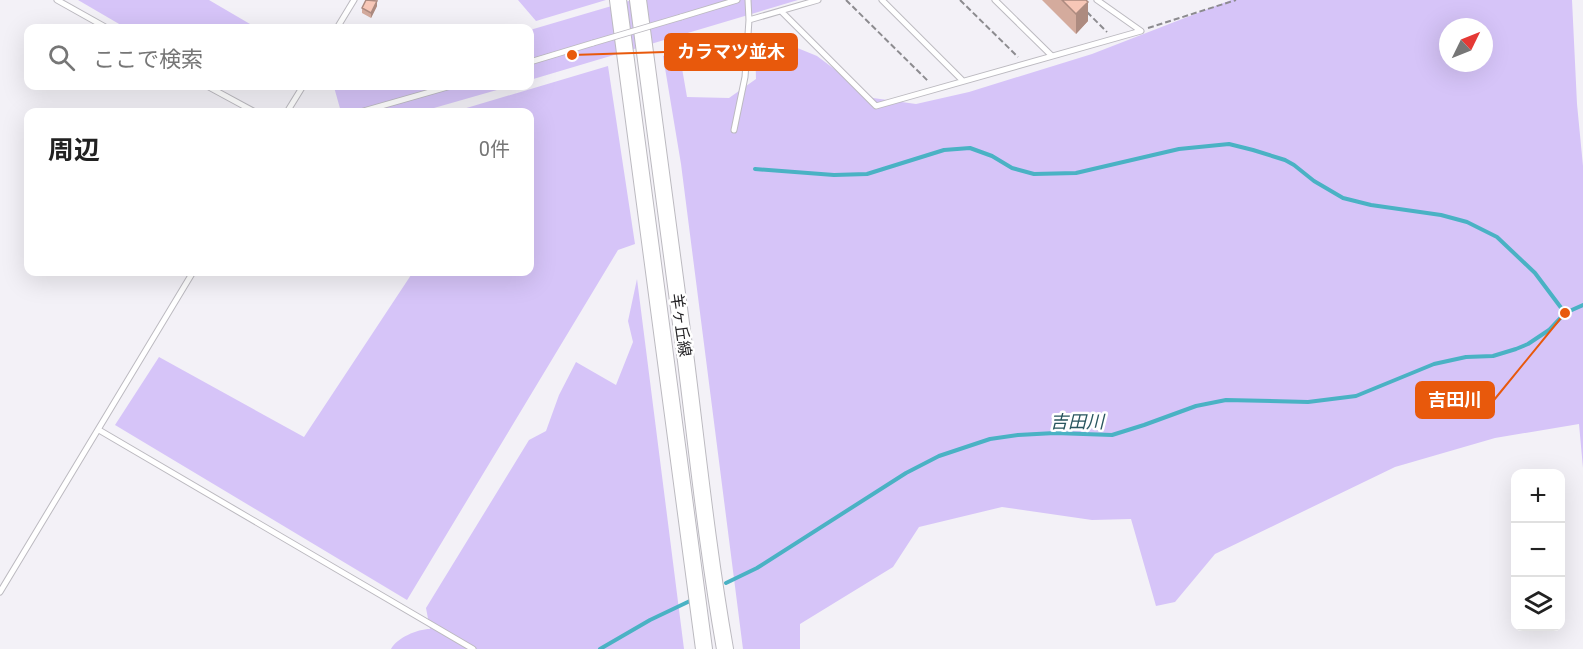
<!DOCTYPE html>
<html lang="ja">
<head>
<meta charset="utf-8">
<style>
  :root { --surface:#fff; --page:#f6f6f6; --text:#222; --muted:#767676; --line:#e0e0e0 }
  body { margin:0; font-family:Roboto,"Noto Sans JP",sans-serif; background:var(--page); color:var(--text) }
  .controls { position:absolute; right:18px; bottom:18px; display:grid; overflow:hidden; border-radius:12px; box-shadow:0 6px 24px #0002 }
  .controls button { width:54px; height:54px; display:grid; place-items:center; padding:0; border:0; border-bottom:2px solid var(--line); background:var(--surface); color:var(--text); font:30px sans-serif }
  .compass { position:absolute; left:1439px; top:18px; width:54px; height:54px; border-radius:50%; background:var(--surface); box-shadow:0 6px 24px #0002; rotate:47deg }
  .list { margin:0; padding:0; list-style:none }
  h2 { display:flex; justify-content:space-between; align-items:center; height:78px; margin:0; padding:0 24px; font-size:26px }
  h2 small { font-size:20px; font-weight:400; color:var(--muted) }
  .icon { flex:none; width:33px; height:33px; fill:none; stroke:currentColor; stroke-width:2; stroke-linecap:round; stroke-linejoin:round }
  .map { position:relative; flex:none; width:1583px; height:649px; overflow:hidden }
  .search { position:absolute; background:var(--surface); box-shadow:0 6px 24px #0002; left:24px; top:24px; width:510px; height:66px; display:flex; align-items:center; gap:15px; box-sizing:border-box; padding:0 21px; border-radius:12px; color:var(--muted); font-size:22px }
  .panel { position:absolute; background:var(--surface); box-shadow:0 6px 24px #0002; left:24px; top:108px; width:510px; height:168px; border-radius:12px }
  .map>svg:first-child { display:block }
  .green { fill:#d6c4f8; fill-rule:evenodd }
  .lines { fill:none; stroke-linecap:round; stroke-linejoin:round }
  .stream { stroke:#4ab2c4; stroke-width:4 }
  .lane-casing { stroke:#bcbac0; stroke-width:7 }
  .primary-casing { stroke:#bcbac0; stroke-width:18 }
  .path { stroke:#8c8b8f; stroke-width:2; stroke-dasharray:6 3; stroke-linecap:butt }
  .lane { stroke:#fff; stroke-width:5 }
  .primary { stroke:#fff; stroke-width:16 }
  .lane-bridge-casing { stroke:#bcbac0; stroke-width:7; stroke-linecap:butt }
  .lane-bridge { stroke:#fff; stroke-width:5 }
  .wall { fill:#d4ab9d }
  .shaded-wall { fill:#ad8b80 }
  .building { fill:#f7c7b7; stroke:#ad8b80; stroke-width:1.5 }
  .labels { text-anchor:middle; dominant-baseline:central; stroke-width:5; stroke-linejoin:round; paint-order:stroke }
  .street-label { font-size:16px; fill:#262528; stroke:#fff }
  .water-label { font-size:18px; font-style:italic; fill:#29565f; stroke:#fff }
  .leader { fill:none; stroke:#e8590c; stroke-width:2 }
  .callout-dot { fill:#e8590c; stroke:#fff; stroke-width:2 }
  .callout { fill:#e8590c; stroke:#e8590c; stroke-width:2 }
  .callout-label { font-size:18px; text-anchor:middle; font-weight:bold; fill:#fff }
</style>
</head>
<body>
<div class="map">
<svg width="1583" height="649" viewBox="0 0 1583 649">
  <rect width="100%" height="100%" fill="#f3f1f7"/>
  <path class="green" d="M 78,0 L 209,0 L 257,28 L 126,28 Z
    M 518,0 L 606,0 L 536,21 Z
    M 632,0 L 798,0 L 530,80 L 530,30 Z
    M 1231,0 L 1572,0 L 1577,104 L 1583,166 L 1583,468 L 1579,424 L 1495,438 L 1395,467 L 1215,554 L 1175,602 L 1156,606 L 1131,519 L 1092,520 L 1002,507 L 919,527 L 893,567 L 800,624 L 800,649 L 743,649 L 681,164 L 663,56 L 679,51 L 687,97 L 729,98 L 756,79 L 755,45 L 768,36 L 817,56 L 873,98 L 916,104 L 969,92 L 1092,54 ZM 1448,27 L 1484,27 L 1484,63 L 1448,63 Z
    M 608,66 L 635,244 L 618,250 L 407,600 L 115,425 L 159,357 L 304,437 L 413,272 L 530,272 L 530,112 L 453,112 Z
    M 338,86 L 511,86 L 420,112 L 341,112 L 334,87 Z
    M 637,279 L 684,649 L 391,649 C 397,638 417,629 430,629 L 426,608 L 529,440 L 546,431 L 559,395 L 576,362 L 616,385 L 633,342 L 628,321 Z"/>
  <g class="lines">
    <path class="stream" d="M 755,169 L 834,175 L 867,174 L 944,150 L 970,148 L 992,156 L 1012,168 L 1034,174 L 1076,173 L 1179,149 L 1229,144 L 1253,150 L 1285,160 L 1294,165 L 1314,181 L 1343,198 L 1371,205 L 1441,215 L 1467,222 L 1497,237 L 1535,273 L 1565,313
      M 726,583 L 757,568 L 906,473 L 939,456 L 990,439 L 1018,435 L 1055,433 L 1112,435 L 1144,425 L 1196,406 L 1226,400 L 1308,402 L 1356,396 L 1434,364 L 1466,357 L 1493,356 L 1516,349 L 1528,344 L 1549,330 L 1565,313 L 1583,305
      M 600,649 L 650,620 L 692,600"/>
    <g class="lane-casing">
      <path id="lane" d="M 57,0 L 107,28
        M 882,0 L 963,81
        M 995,0 L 1052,56
        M 781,11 L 876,106 L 1141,31 L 1097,0
        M 681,17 L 737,0
        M 749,20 L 818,0
        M 337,28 L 354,0
        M 530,62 L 593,43
        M 207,86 L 255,112
        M 287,112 L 303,86
        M 360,112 L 451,86
        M 734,130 L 745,77 L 749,20 L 748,0
        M 99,430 L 473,649
        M 0,592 L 193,272"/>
    </g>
    <g class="primary-casing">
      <path id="primary" d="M 618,0 L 704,649
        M 638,0 C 653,120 671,240 686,361 C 698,457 708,553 725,649"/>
    </g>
    <path class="path" d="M 846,0 L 929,82
      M 960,0 L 1018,57
      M 1087,12 L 1107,32
      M 1148,28 L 1236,0"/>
    <use href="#lane" class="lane"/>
    <use href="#primary" class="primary"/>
    <g class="lane-bridge-casing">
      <path id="lane-bridge" d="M 593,43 L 681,17"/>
    </g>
    <use href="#lane-bridge" class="lane-bridge"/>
  </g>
  <path class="wall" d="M 1042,0 L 1086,0 L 1088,21 L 1076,34 Z
    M 377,6 L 371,18 L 362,13 L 362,8 Z"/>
  <path class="shaded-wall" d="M 377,1 L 377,6 L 371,18 L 371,13 Z
    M 1088,2 L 1088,21 L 1076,34 L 1076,14 Z"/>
  <path class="building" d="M 366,0 L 377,1 L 371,13 L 362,8 Z
    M 1062,0 L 1086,0 L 1088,2 L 1076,14 Z"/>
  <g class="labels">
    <g class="street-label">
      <text transform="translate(681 325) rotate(82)">羊ヶ丘線</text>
    </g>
    <g class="water-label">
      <text x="1077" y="421">吉田川</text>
    </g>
  </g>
  <path class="leader" d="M572 55L665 52M1565 313L1494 400"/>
  <g class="callout-dot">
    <circle cx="572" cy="55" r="6"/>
    <circle cx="1565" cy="313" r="6"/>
  </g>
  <g class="callout">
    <rect x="665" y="34" width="132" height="36" rx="6"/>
    <rect x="1416" y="382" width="78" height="36" rx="6"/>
  </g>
  <g class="callout-label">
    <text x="731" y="58">カラマツ並木</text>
    <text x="1455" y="406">吉田川</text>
  </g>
</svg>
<div class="controls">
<button>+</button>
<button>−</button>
<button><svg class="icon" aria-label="layers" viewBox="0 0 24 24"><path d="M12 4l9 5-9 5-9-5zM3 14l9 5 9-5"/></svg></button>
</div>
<svg class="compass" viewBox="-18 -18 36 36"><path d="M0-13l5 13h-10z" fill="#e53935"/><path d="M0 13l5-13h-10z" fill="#767676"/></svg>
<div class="search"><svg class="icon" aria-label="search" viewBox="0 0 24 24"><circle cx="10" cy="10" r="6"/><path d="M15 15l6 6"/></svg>ここで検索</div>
<section class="panel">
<h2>周辺<small>0件</small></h2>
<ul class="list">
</ul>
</section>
</div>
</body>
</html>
